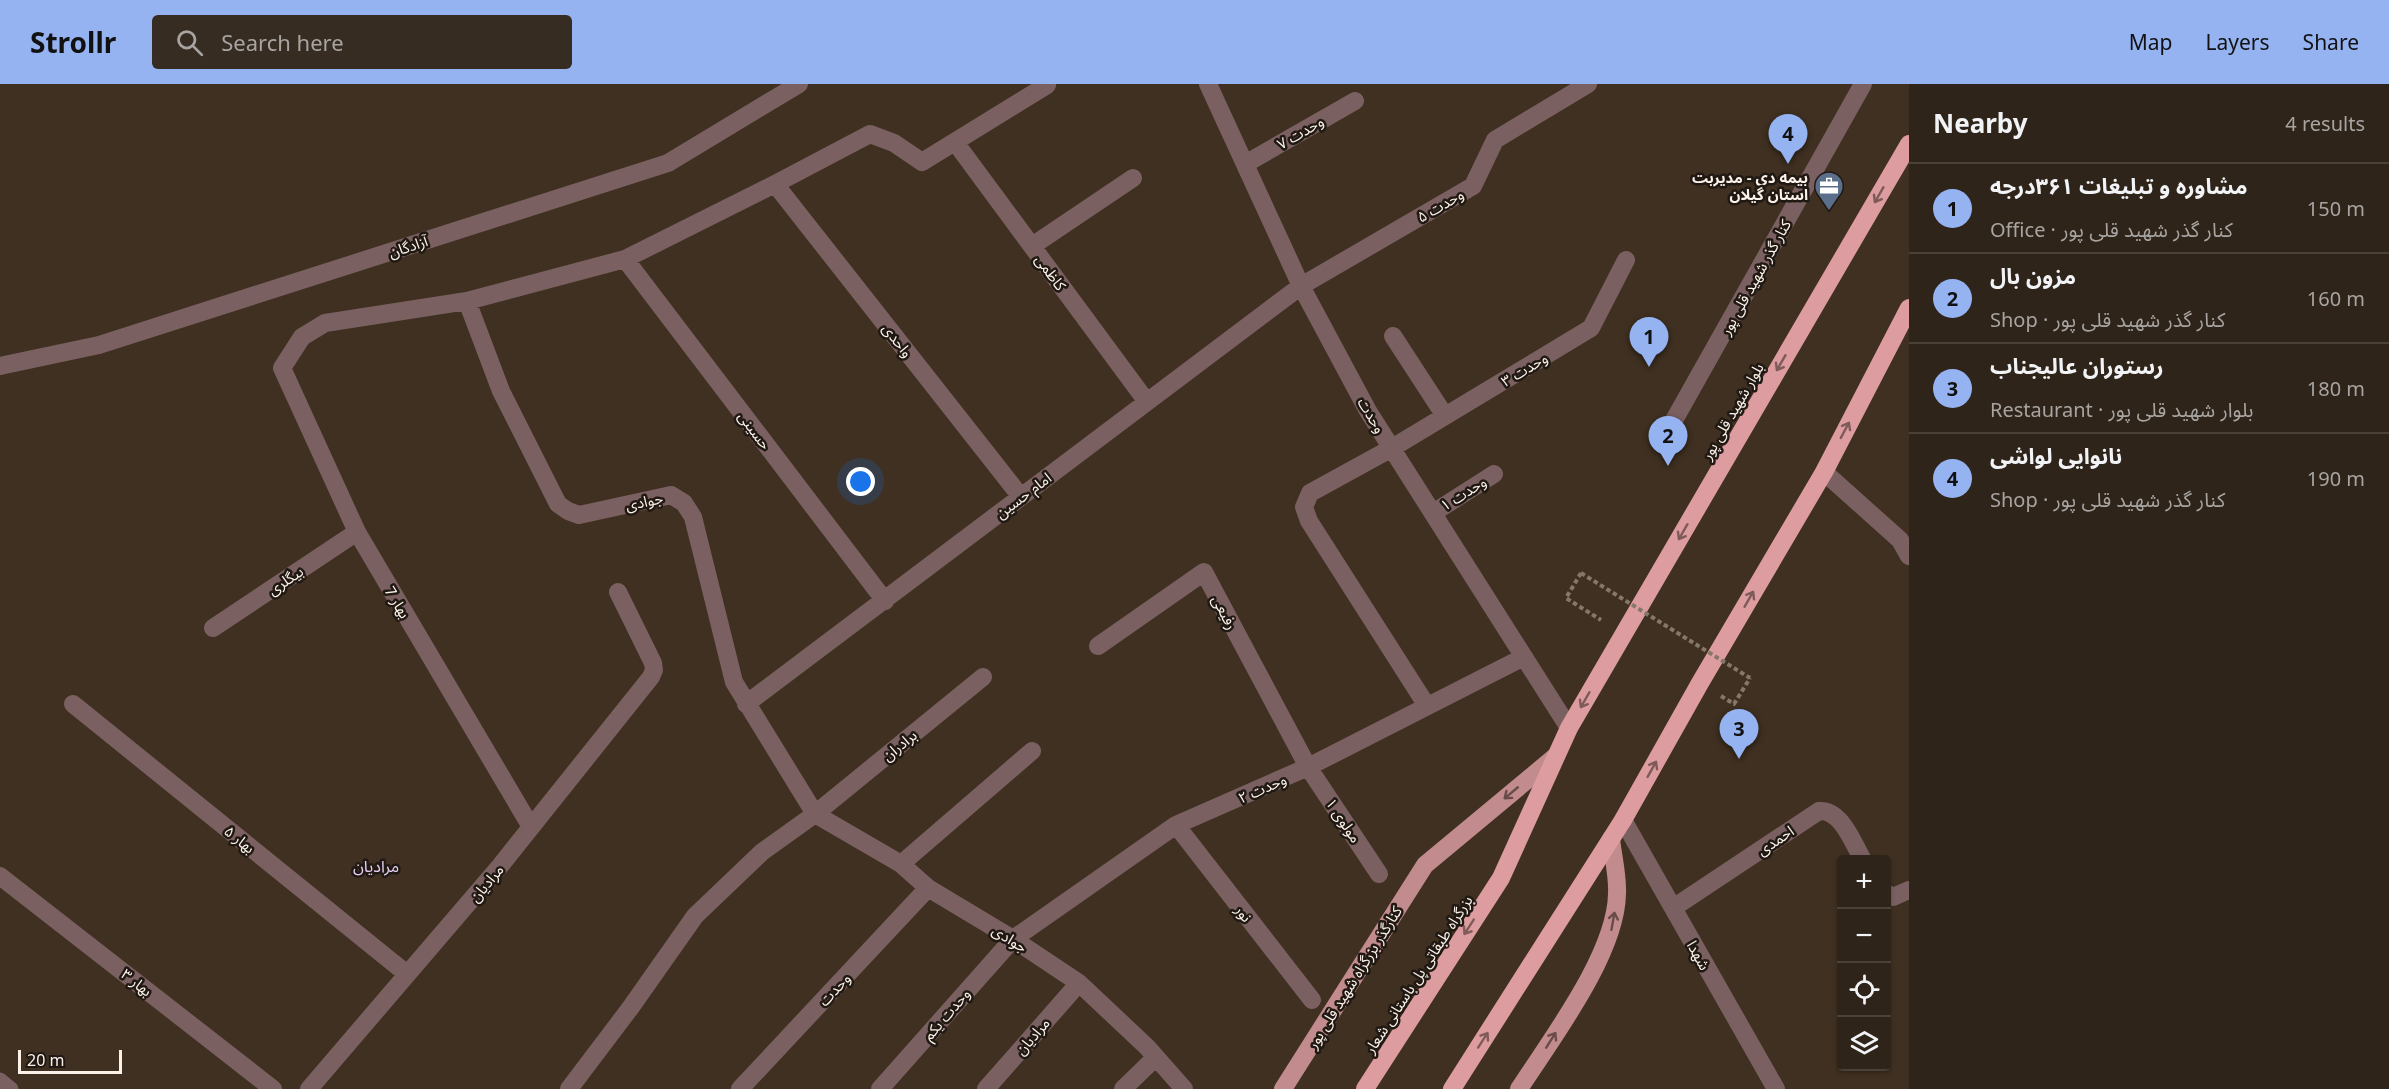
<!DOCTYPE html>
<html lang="en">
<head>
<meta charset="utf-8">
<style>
  :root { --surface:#2f2419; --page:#372c22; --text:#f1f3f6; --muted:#a7a4a2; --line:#4a4138; --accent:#95b2f1 }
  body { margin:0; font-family:"Noto Sans","Noto Sans Arabic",sans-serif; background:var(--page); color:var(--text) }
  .controls { position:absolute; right:18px; bottom:18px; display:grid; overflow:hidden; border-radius:6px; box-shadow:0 2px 4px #0004 }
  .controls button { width:54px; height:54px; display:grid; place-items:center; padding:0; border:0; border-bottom:2px solid var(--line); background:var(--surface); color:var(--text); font:30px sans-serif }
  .scale { position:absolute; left:18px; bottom:15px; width:104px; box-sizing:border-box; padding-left:6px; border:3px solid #fcf2e9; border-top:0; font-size:16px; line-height:21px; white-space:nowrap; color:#fcf2e9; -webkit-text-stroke:4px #201913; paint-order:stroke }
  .you { position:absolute; left:861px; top:398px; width:21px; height:21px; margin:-15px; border:4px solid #fff; border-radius:50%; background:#1a73e8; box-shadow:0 0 0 9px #1a73e833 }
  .badge { display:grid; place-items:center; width:39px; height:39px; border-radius:50%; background:var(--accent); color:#111; font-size:20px; font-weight:700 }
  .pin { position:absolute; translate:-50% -50px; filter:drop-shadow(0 2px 3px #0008) }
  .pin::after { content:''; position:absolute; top:32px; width:21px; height:18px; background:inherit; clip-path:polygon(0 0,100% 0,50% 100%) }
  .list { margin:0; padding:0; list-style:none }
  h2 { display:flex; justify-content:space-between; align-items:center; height:78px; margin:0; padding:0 24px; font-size:26px }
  h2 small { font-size:20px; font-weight:400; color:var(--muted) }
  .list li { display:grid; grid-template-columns:39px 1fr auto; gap:18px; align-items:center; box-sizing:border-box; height:90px; padding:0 24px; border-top:2px solid var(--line) }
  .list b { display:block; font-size:22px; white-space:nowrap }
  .list p { margin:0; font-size:20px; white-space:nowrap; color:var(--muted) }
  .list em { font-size:20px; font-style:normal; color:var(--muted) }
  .icon { flex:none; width:33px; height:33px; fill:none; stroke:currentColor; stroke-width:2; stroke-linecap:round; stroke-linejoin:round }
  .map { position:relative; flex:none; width:1909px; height:1005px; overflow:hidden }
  header { display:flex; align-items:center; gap:36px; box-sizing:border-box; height:84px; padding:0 30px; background:var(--accent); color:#111 }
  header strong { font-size:28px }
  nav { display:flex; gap:33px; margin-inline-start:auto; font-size:21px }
  .search { width:420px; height:54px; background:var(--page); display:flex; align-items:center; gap:15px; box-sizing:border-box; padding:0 21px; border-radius:6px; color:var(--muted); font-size:22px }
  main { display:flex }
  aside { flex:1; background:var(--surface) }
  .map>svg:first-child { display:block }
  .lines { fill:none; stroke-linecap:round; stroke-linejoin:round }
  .path { stroke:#85786b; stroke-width:4; stroke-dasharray:4.5 3; stroke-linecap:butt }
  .lane { stroke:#7b6061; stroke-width:15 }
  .street { stroke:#7b6061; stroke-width:18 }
  .primary { stroke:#c28b8e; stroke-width:18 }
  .highway { stroke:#dd9c9f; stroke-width:18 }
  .path-bridge { stroke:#85786b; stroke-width:4; stroke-dasharray:4.5 3; stroke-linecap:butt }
  .oneway { stroke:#7e5a59 }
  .oneway2 { stroke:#694c4a }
  .labels { text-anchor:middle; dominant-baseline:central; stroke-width:5; stroke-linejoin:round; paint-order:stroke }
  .street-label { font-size:15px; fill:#fcf2e9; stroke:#201913 }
  .poi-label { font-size:15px; font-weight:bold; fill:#fcf2e9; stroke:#201913; text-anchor:end }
  .neighbourhood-label { font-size:16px; fill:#e9d0f8; stroke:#201913 }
</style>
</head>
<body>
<header>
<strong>Strollr</strong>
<div class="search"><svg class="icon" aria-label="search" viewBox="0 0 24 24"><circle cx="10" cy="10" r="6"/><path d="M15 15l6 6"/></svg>Search here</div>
<nav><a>Map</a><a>Layers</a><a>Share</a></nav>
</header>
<main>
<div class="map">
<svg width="1909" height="1005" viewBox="0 0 1909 1005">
  <rect width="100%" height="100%" fill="#3f3021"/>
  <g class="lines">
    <path class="path" d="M 1581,489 L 1566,514 L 1601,536
      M 1721,612 L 1734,620 L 1750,594"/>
    <path class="lane" d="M 0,996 L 11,1005"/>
    <path class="street" d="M 1208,0 L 1301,202 L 1368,327 L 1569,644
      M 955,58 L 1147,318
      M 1245,80 L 1355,17
      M 775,100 L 1021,413
      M 1032,162 L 1133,94
      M 625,175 L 885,517
      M 467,217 L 501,307 L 558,420 L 568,427 L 579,431 L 671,411 L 684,419 L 693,433 L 734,598 L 815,730 L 983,593
      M 1393,252 L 1445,332
      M 0,282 L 99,261 L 668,79 L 799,0
      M 1664,354 L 1863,0
      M 1824,388 L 1900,456 L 1909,472
      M 1433,429 L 1494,390
      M 213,544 L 357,448
      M 1098,562 L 1204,488 L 1308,683 L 1379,790
      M 73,620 L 407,890
      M 746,620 L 1301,202 L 1473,102 L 1495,56 L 1588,0
      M 1427,622 L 1309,437 L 1304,423 L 1310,409 L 1392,364 L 1591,244 L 1626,176
      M 1623,736 L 1776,1005
      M 1176,741 L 1312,916
      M 531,743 L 357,448 L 282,284 L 302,253 L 325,239 L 467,217 L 625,175 L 775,100 L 870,50 L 894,59 L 922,78 L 1047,1
      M 901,780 L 1032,667
      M 0,792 L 273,1005
      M 1886,809 L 1893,813 L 1909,806
      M 1673,824 L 1819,727 C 1841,725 1853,759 1863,776
      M 309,1005 L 500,782 L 651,593 L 654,586 L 653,579 L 618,508
      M 569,1005 L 631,923 L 695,832 L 762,768 L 815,730 L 901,780 L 928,804 L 1013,855 L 1079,899 L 1147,963 L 1184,1005
      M 740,1005 L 928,804
      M 880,1005 L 1013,855 L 1176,741 L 1308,683 L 1524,573
      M 986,1005 L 1079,899
      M 1123,1005 L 1156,973"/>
    <path class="primary" d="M 1283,1005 L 1425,781 L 1556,672
      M 1519,1005 C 1552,954 1616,870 1617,810 C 1618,792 1613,773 1611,755"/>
    <path class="highway" d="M 1365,1005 L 1501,794 L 1569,644 L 1909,60
      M 1452,1005 L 1623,736 L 1700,599 L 1824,388 L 1909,224"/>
    <path class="path-bridge" d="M 1581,489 L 1750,594"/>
  </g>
  <defs><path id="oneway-shaft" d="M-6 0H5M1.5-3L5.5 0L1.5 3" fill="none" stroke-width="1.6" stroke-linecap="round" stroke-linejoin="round" transform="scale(1.5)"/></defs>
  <g class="oneway">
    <use href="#oneway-shaft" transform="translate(1879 111) rotate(120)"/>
    <use href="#oneway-shaft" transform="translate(1781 279) rotate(120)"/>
    <use href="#oneway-shaft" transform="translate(1845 346) rotate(-62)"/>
    <use href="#oneway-shaft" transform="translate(1683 448) rotate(120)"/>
    <use href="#oneway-shaft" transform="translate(1749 515) rotate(-60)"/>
    <use href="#oneway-shaft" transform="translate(1585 616) rotate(120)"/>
    <use href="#oneway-shaft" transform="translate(1652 685) rotate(-61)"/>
    <use href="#oneway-shaft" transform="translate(1469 843) rotate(123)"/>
    <use href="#oneway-shaft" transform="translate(1483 956) rotate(-57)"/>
  </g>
  <g class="oneway2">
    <use href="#oneway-shaft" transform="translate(1511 709) rotate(140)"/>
    <use href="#oneway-shaft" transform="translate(1613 837) rotate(-80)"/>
    <use href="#oneway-shaft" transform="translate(1551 956) rotate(-58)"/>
  </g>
  <defs>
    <g id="office-pin" transform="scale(1.5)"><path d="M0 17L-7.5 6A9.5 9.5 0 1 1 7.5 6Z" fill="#5c6f8a" stroke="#201913"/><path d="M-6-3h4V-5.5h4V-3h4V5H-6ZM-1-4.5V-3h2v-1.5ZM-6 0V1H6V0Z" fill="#fff"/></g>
  </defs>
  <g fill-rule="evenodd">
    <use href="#office-pin" x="1829" y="102"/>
  </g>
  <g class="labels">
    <g class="street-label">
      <text transform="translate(1300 48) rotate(-30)">وحدت ۷</text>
      <text transform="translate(1440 121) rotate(-30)">وحدت ۵</text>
      <text transform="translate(408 162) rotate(-18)">آزادگان</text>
      <text transform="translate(1051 188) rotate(54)">کاظمی</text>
      <text transform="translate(1755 193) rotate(-61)">کنار گذر شهید قلی پور</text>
      <text transform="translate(898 256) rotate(52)">واحدی</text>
      <text transform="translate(1524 285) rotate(-31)">وحدت ۳</text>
      <text transform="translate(1732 327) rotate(-60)">بلوار شهید قلی پور</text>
      <text transform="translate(1372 331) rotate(59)">وحدت</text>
      <text transform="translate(755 346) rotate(53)">حسینی</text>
      <text transform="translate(1463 409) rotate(-32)">وحدت ۱</text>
      <text transform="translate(1023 411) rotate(-37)">امام حسین</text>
      <text transform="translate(644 417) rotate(-12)">جوادی</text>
      <text transform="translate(285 496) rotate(-34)">بیگلری</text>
      <text transform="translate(398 518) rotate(59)">بهار 7</text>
      <text transform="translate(1225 528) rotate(62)">رفیعی</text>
      <text transform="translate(899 661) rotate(-39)">برادران</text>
      <text transform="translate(1262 704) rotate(-24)">وحدت ۲</text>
      <text transform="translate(1344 736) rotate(56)">مولوی ۱</text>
      <text transform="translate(240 755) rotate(39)">بهار ۵</text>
      <text transform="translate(1775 756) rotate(-34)">احمدی</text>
      <text transform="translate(486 799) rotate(-50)">مرادیان</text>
      <text transform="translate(1244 829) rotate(52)">نور</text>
      <text transform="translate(1010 854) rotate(32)">جوادی</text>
      <text transform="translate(1699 871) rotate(61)">شهدا</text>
      <text transform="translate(1418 890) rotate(-57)">بزرگراه طبقاتی پل باستانی شعار</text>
      <text transform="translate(1354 893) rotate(-58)">کنارگذر بزرگراه شهید قلی پور</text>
      <text transform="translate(137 898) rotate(38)">بهار ۳</text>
      <text transform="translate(834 905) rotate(-47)">وحدت</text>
      <text transform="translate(946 930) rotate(-49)">وحدت یکم</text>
      <text transform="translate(1032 952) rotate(-49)">مرادیان</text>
    </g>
    <g class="poi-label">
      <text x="1808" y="93">بیمه دی - مدیربت<tspan x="1808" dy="17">استان گیلان</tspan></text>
    </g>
    <g class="neighbourhood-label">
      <text x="376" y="782">مرادیان</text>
    </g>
  </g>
</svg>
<div class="controls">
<button>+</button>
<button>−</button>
<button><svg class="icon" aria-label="locate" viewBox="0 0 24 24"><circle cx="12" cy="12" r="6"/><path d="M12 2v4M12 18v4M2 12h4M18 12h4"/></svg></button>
<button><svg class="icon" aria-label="layers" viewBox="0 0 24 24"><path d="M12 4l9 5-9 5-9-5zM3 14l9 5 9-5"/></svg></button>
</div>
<div class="scale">20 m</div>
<div class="you"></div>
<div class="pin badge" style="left:1649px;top:283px">1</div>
<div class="pin badge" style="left:1668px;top:382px">2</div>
<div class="pin badge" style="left:1739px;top:675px">3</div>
<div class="pin badge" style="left:1788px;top:80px">4</div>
</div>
<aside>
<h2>Nearby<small>4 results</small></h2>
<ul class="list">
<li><span class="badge">1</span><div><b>مشاوره و تبلیغات ۳۶۱درجه</b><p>Office · کنار گذر شهید قلی پور</p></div><em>150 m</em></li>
<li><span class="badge">2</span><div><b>مزون بال</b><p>Shop · کنار گذر شهید قلی پور</p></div><em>160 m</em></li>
<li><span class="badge">3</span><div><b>رستوران عالیجناب</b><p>Restaurant · بلوار شهید قلی پور</p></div><em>180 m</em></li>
<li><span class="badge">4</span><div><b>نانوایی لواشی</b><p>Shop · کنار گذر شهید قلی پور</p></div><em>190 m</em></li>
</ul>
</aside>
</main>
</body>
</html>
